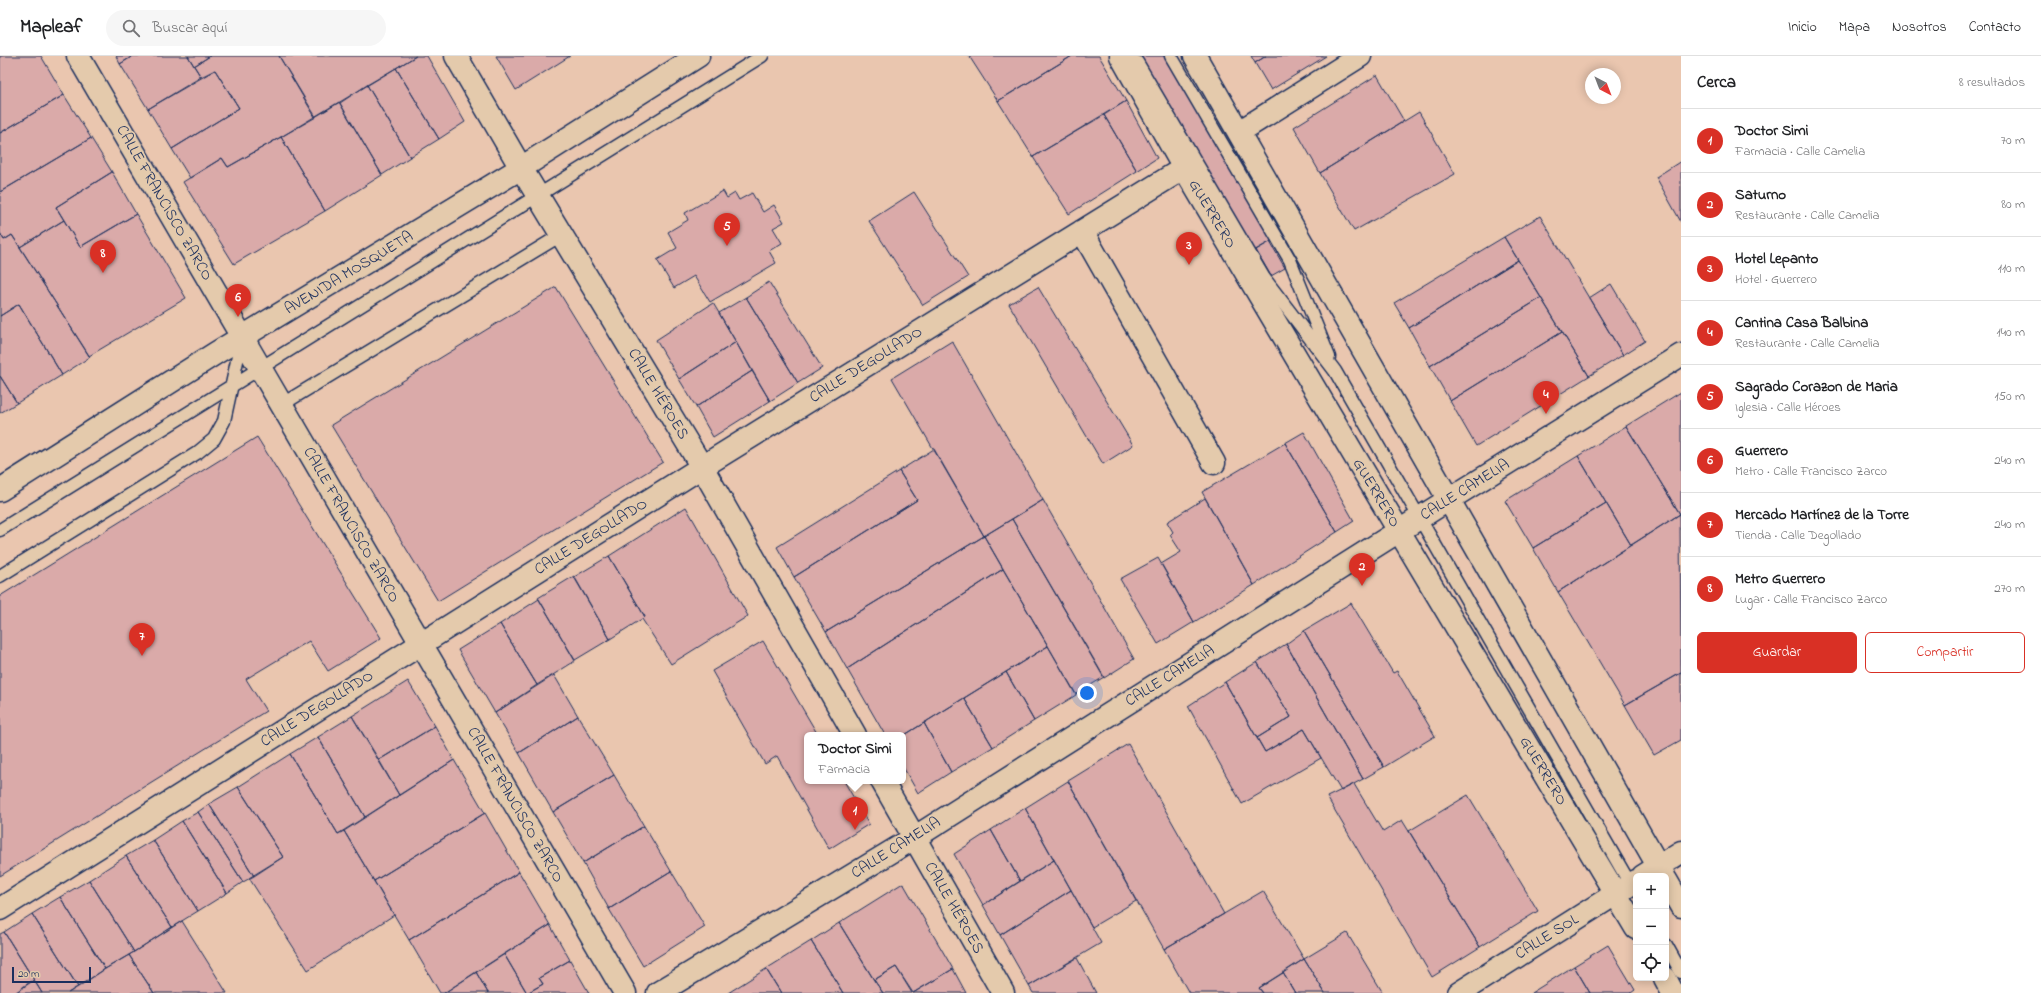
<!DOCTYPE html>
<html lang="es">
<head>
<meta charset="utf-8">
<style>
  :root { --surface:#fff; --page:#f6f6f6; --text:#202124; --muted:#757577; --line:#e0e0e0; --accent:#d93025 }
  body { margin:0; font-family:"Indie Flower",sans-serif; background:var(--page); color:var(--text) }
  .controls { position:absolute; right:12px; bottom:12px; display:grid; overflow:hidden; border-radius:6px; box-shadow:0 2px 10px #0003 }
  .controls button { width:36px; height:36px; display:grid; place-items:center; padding:0; border:0; border-bottom:1px solid var(--line); background:var(--surface); color:var(--text); font:20px sans-serif }
  .compass { position:absolute; left:1585px; top:12px; width:36px; height:36px; border-radius:50%; background:var(--surface); box-shadow:0 2px 10px #0003; rotate:138deg }
  .scale { position:absolute; left:12px; bottom:10px; width:79px; box-sizing:border-box; padding-left:4px; border:2px solid #1b2f5e; border-top:0; font-size:11px; line-height:14px; white-space:nowrap; color:#1b2f5e; -webkit-text-stroke:3px #e4caac; paint-order:stroke }
  .you { position:absolute; left:1087px; top:637px; width:14px; height:14px; margin:-10px; border:3px solid #fff; border-radius:50%; background:#1a73e8; box-shadow:0 0 0 6px #1a73e833 }
  .badge { display:grid; place-items:center; width:26px; height:26px; border-radius:50%; background:var(--accent); color:#fff; font-size:13px; font-weight:700 }
  .pin { position:absolute; translate:-50% -33px; filter:drop-shadow(0 1px 2px #0008) }
  .pin::after { content:''; position:absolute; top:21px; width:14px; height:12px; background:inherit; clip-path:polygon(0 0,100% 0,50% 100%) }
  .popup { position:absolute; left:804px; top:676px; width:102px; height:52px; box-sizing:border-box; display:grid; place-content:center; border-radius:6px; background:var(--surface); filter:drop-shadow(0 1px 3px #0005); font-size:13px; white-space:nowrap; color:var(--muted) }
  .popup b { font-size:15px; color:var(--text) }
  .popup::after { content:''; position:absolute; left:50%; top:100%; margin-left:-8px; border:8px solid transparent; border-top-color:var(--surface) }
  .list { margin:0; padding:0; list-style:none }
  h2 { display:flex; justify-content:space-between; align-items:center; height:52px; margin:0; padding:0 16px; font-size:17px }
  h2 small { font-size:13px; font-weight:400; color:var(--muted) }
  .list li { display:grid; grid-template-columns:26px 1fr auto; gap:12px; align-items:center; box-sizing:border-box; height:64px; padding:0 16px; border-top:1px solid var(--line) }
  .list b { display:block; font-size:15px; white-space:nowrap }
  .list p { margin:0; font-size:13px; white-space:nowrap; color:var(--muted) }
  .list em { font-size:13px; font-style:normal; color:var(--muted) }
  .actions { display:flex; gap:8px; padding:12px 16px }
  .actions a { flex:1; padding:9px 0; border:1px solid var(--accent); border-radius:6px; text-align:center; font-size:14px; color:var(--accent) }
  .actions .main { background:var(--accent); color:#fff }
  .icon { flex:none; width:22px; height:22px; fill:none; stroke:currentColor; stroke-width:2; stroke-linecap:round; stroke-linejoin:round }
  .map { position:relative; flex:none; width:1681px; height:937px; overflow:hidden }
  header { display:flex; align-items:center; gap:24px; box-sizing:border-box; height:56px; padding:0 20px; background:var(--surface); border-bottom:1px solid var(--line) }
  header strong { font-size:19px }
  nav { display:flex; gap:22px; margin-inline-start:auto; font-size:14px }
  .search { width:280px; height:36px; background:var(--page); display:flex; align-items:center; gap:10px; box-sizing:border-box; padding:0 14px; border-radius:22px; color:var(--muted); font-size:15px }
  main { display:flex }
  aside { flex:1; background:var(--surface) }
  .map>svg:first-child { display:block }
  .building { fill:#daaaa9; stroke:#1b2f5e }
  .lines { fill:none; stroke-linecap:round; stroke-linejoin:round }
  .service-casing { stroke:#1b2f5e; stroke-width:15 }
  .minor-casing { stroke:#1b2f5e; stroke-width:25 }
  .secondary-casing { stroke:#1b2f5e; stroke-width:25 }
  .primary-casing { stroke:#1b2f5e; stroke-width:25 }
  .service { stroke:#e4caac; stroke-width:12 }
  .minor { stroke:#e4caac; stroke-width:22 }
  .secondary { stroke:#e4caac; stroke-width:22 }
  .primary { stroke:#e4caac; stroke-width:22 }
  .labels { text-anchor:middle; dominant-baseline:central; stroke-width:3.5; stroke-linejoin:round; paint-order:stroke }
  .street-label { font-size:16px; fill:#1b2f5e; stroke:#e4caac }
</style>
</head>
<body>
<header>
<strong>Mapleaf</strong>
<div class="search"><svg class="icon" aria-label="search" viewBox="0 0 24 24"><circle cx="10" cy="10" r="6"/><path d="M15 15l6 6"/></svg>Buscar aquí</div>
<nav><a>Inicio</a><a>Mapa</a><a>Nosotros</a><a>Contacto</a></nav>
</header>
<main>
<div class="map">
<svg width="1681" height="937" viewBox="0 0 1681 937">
  <rect width="100%" height="100%" fill="#eac6af"/>
  <filter id="ink" filterUnits="userSpaceOnUse"><feTurbulence type="fractalNoise" baseFrequency=".025" numOctaves="2"/><feDisplacementMap in="SourceGraphic" scale="8" xChannelSelector="R" yChannelSelector="G"/><feConvolveMatrix kernelMatrix="1 2 1 2 8 2 1 2 1" color-interpolation-filters="sRGB"/></filter>
  <g filter="url(#ink)">
    <path class="building" d="M 0,0 L 41,0 L 64,39 L 0,77 Z
      M 116,0 L 133,0 L 120,8 Z
      M 133,0 L 188,0 L 201,21 L 148,53 L 120,8 Z
      M 188,0 L 210,0 L 194,10 Z
      M 210,0 L 279,0 L 316,61 L 228,111 L 222,102 L 190,122 L 172,93 L 239,52 L 215,14 L 201,21 L 194,10 Z
      M 279,0 L 416,0 L 315,61 Z
      M 416,0 L 427,0 L 465,66 L 439,83 L 396,12 Z
      M 496,0 L 570,0 L 516,34 Z
      M 969,0 L 1072,0 L 998,45 Z
      M 1072,0 L 1099,0 L 1126,45 L 1033,101 L 998,45 Z
      M 1138,0 L 1171,0 L 1275,183 L 1250,197 Z
      M 1251,0 L 1266,0 L 1255,7 Z
      M 1266,0 L 1326,0 L 1271,34 L 1255,7 Z
      M 396,12 L 439,83 L 410,101 L 367,29 Z
      M 215,14 L 239,52 L 172,93 L 148,53 Z
      M 1377,19 L 1404,65 L 1320,117 L 1294,71 Z
      M 367,29 L 410,101 L 382,119 L 340,47 Z
      M 64,39 L 91,82 L 0,136 L 0,77 Z
      M 1126,45 L 1157,102 L 1137,115 L 1104,59 Z
      M 339,46 L 382,119 L 325,155 L 281,81 Z
      M 1419,56 L 1455,118 L 1354,175 L 1320,117 Z
      M 1104,59 L 1137,115 L 1069,158 L 1033,101 Z
      M 281,81 L 325,155 L 234,208 L 183,126 L 222,102 L 228,111 Z
      M 91,82 L 112,116 L 56,151 L 64,164 L 20,191 L 12,179 L 4,184 L 0,177 L 0,136 Z
      M 1681,105 L 1681,166 L 1656,121 Z
      M 112,116 L 136,158 L 80,191 L 56,151 Z
      M 723,135 L 727,142 L 735,137 L 739,144 L 752,137 L 763,156 L 774,149 L 784,166 L 773,172 L 782,187 L 769,195 L 776,207 L 710,246 L 694,220 L 674,232 L 657,204 L 677,192 L 668,176 L 688,164 L 685,157 Z
      M 914,136 L 968,221 L 923,249 L 869,165 Z
      M 136,158 L 186,242 L 89,300 L 20,191 L 64,164 L 80,191 Z
      M 1540,160 L 1623,299 L 1589,320 L 1504,181 Z
      M 0,177 L 4,184 L 12,179 L 90,301 L 62,319 L 19,248 L 0,260 Z
      M 1504,181 L 1518,204 L 1409,272 L 1394,247 Z
      M 1270,186 L 1285,212 L 1271,220 L 1256,194 Z
      M 1518,204 L 1541,242 L 1430,310 L 1409,272 Z
      M 769,226 L 822,312 L 798,327 L 746,241 Z
      M 1611,228 L 1645,285 L 1623,299 L 1589,242 Z
      M 556,231 L 663,406 L 438,545 L 331,369 Z
      M 1038,231 L 1133,389 L 1103,408 L 1009,248 Z
      M 746,241 L 798,327 L 770,345 L 719,257 Z
      M 1541,242 L 1562,276 L 1450,345 L 1430,310 Z
      M 713,247 L 736,286 L 679,323 L 656,284 Z
      M 19,248 L 62,319 L 17,347 L 0,320 L 0,260 Z
      M 1562,276 L 1589,320 L 1476,390 L 1450,345 Z
      M 952,285 L 1043,444 L 984,480 L 892,322 Z
      M 736,286 L 752,315 L 696,351 L 679,323 Z
      M 752,315 L 770,345 L 713,381 L 696,351 Z
      M 0,320 L 17,347 L 0,357 Z
      M 1681,336 L 1681,458 L 1680,458 L 1626,370 Z
      M 1626,370 L 1680,458 L 1631,489 L 1578,400 Z
      M 1304,376 L 1354,465 L 1337,476 L 1285,387 Z
      M 257,381 L 381,582 L 328,615 L 309,585 L 246,623 L 266,655 L 0,820 L 0,540 Z
      M 1285,387 L 1337,476 L 1254,529 L 1202,436 Z
      M 934,393 L 984,480 L 826,576 L 794,521 L 917,444 L 899,415 Z
      M 1578,400 L 1606,447 L 1533,492 L 1505,445 Z
      M 899,415 L 917,444 L 794,521 L 777,491 Z
      M 1205,442 L 1254,529 L 1194,566 L 1161,508 L 1181,496 L 1170,479 L 1173,476 L 1167,466 Z
      M 1043,444 L 1134,603 L 1104,622 L 1012,463 Z
      M 1606,447 L 1631,489 L 1558,536 L 1533,492 Z
      M 686,451 L 748,560 L 671,608 L 642,563 L 645,561 L 609,500 Z
      M 1680,458 L 1681,617 L 1625,649 L 1558,536 Z
      M 1012,463 L 1104,621 L 1076,638 L 984,480 Z
      M 984,480 L 1003,513 L 847,613 L 826,576 Z
      M 609,500 L 645,561 L 610,583 L 574,521 Z
      M 1158,502 L 1194,566 L 1158,588 L 1120,523 Z
      M 1003,513 L 1048,590 L 903,680 L 885,679 L 847,613 Z
      M 574,520 L 610,583 L 575,604 L 538,542 Z
      M 539,543 L 575,605 L 537,629 L 500,568 Z
      M 1351,547 L 1393,617 L 1397,615 L 1435,680 L 1384,711 L 1304,575 Z
      M 500,568 L 537,629 L 495,657 L 458,594 Z
      M 1304,575 L 1384,711 L 1363,723 L 1286,588 Z
      M 763,585 L 818,679 L 807,679 L 807,725 L 844,725 L 869,768 L 829,793 L 777,700 L 765,708 L 712,615 Z
      M 1286,588 L 1363,723 L 1341,735 L 1304,673 L 1265,696 L 1257,682 L 1291,661 L 1257,606 Z
      M 1048,590 L 1076,639 L 1034,665 L 1006,616 Z
      M 1257,606 L 1291,661 L 1257,682 L 1225,626 Z
      M 1006,616 L 1034,665 L 993,691 L 964,642 Z
      M 1681,617 L 1681,684 L 1654,699 L 1625,649 Z
      M 554,619 L 578,660 L 519,697 L 495,657 Z
      M 408,625 L 435,670 L 379,704 L 352,660 Z
      M 1225,626 L 1265,696 L 1304,673 L 1321,702 L 1242,748 L 1188,650 Z
      M 964,642 L 993,691 L 951,716 L 924,667 Z
      M 352,660 L 399,739 L 365,761 L 318,681 Z
      M 578,660 L 614,719 L 553,756 L 519,697 Z
      M 924,667 L 951,716 L 918,737 L 903,711 L 903,680 Z
      M 435,670 L 454,704 L 399,739 L 379,704 Z
      M 318,681 L 365,761 L 338,778 L 290,698 Z
      M 1128,688 L 1224,858 L 1164,893 L 1068,725 Z
      M 290,698 L 338,778 L 344,775 L 394,859 L 308,914 L 249,822 L 283,801 L 238,731 Z
      M 454,704 L 485,757 L 374,825 L 344,775 Z
      M 614,719 L 644,770 L 583,807 L 553,756 Z
      M 1068,725 L 1136,845 L 1092,871 L 1025,752 Z
      M 1354,728 L 1383,776 L 1402,764 L 1480,891 L 1432,921 L 1327,741 Z
      M 238,731 L 283,801 L 254,820 L 209,748 Z
      M 1468,739 L 1538,855 L 1480,891 L 1409,775 Z
      M 209,748 L 254,820 L 243,826 L 198,756 Z
      M 1025,752 L 1054,804 L 1020,825 L 991,774 Z
      M 198,756 L 243,826 L 227,837 L 182,765 Z
      M 485,757 L 519,816 L 409,884 L 374,825 Z
      M 182,765 L 227,837 L 198,855 L 153,784 Z
      M 644,770 L 671,815 L 609,853 L 583,807 Z
      M 991,774 L 1020,825 L 983,849 L 954,798 Z
      M 153,784 L 198,855 L 172,871 L 126,800 Z
      M 126,800 L 172,871 L 134,896 L 89,824 Z
      M 1054,804 L 1071,834 L 1000,879 L 983,849 Z
      M 671,815 L 705,871 L 643,910 L 609,853 Z
      M 519,816 L 550,869 L 444,937 L 440,937 L 409,884 Z
      M 89,824 L 134,896 L 105,913 L 60,841 Z
      M 903,827 L 953,913 L 913,937 L 896,911 L 874,924 L 839,867 Z
      M 1071,834 L 1101,887 L 1029,930 L 1000,879 Z
      M 1263,835 L 1304,903 L 1259,932 L 1263,937 L 1189,937 L 1164,893 Z
      M 60,841 L 105,913 L 78,931 L 32,858 Z
      M 32,858 L 78,931 L 68,937 L 42,937 L 4,876 Z
      M 182,865 L 227,937 L 154,937 L 129,899 Z
      M 839,867 L 874,924 L 883,937 L 843,937 L 811,885 Z
      M 550,869 L 570,904 L 539,922 L 543,928 L 527,937 L 504,898 Z
      M 4,876 L 34,924 L 15,937 L 0,937 L 0,878 Z
      M 1347,877 L 1383,937 L 1325,937 L 1304,903 Z
      M 811,885 L 843,937 L 781,937 L 766,913 Z
      M 1608,889 L 1635,934 L 1631,937 L 1590,937 L 1574,910 Z
      M 504,898 L 527,937 L 488,937 L 476,916 Z
      M 129,899 L 154,937 L 68,937 L 105,913 Z
      M 1077,902 L 1096,937 L 1033,937 L 1029,930 Z
      M 1304,903 L 1325,937 L 1295,937 L 1283,917 Z
      M 570,904 L 589,937 L 527,937 L 543,928 L 539,922 Z
      M 1574,910 L 1590,937 L 1531,937 Z
      M 896,911 L 912,937 L 883,937 L 874,924 Z
      M 766,913 L 781,937 L 728,937 Z
      M 953,913 L 966,937 L 913,937 Z
      M 476,916 L 488,937 L 444,937 Z
      M 1283,917 L 1295,937 L 1263,937 L 1259,932 Z
      M 34,924 L 42,937 L 15,937 L 27,928 Z"/>
    <g class="lines">
      <g class="service-casing">
        <path id="service" d="M 1171,0 L 1290,204 L 1329,301
          M 1137,6 L 1264,222 L 1335,315 L 1633,833
          M 281,349 L 561,179
          M 0,474 L 762,0
          M 0,520 L 197,397 L 214,383 L 224,365 L 242,282
          M 1666,889 L 1681,916"/>
      </g>
      <g class="minor-casing">
        <path id="minor" d="M 78,0 L 625,937
          M 456,0 L 521,112 L 702,411 L 855,679
          M 1239,76 L 1360,0
          M 1082,175 L 1214,407
          M 882,725 L 1003,937
          M 1643,820 L 1681,796
          M 0,853 L 702,411 L 1184,112
          M 658,937 L 914,782 L 1448,444 L 1681,299
          M 1459,937 L 1636,825"/>
      </g>
      <g class="secondary-casing">
        <path id="secondary" d="M 1121,0 L 1184,112 L 1399,475 L 1636,872
          M 1665,922 L 1673,937"/>
      </g>
      <g class="primary-casing">
        <path id="primary" d="M 1195,0 L 1664,820
          M 0,434 L 216,297 L 521,112 L 698,0
          M 1666,824 L 1681,850"/>
      </g>
      <use href="#service" class="service"/>
      <use href="#minor" class="minor"/>
      <use href="#secondary" class="secondary"/>
      <use href="#primary" class="primary"/>
    </g>
  </g>
  <g class="labels">
    <g class="street-label">
      <text transform="translate(164 147) rotate(60)">CALLE FRANCISCO ZARCO</text>
      <text transform="translate(1212 158) rotate(59)">GUERRERO</text>
      <text transform="translate(349 217) rotate(-31)">AVENIDA MOSQUETA</text>
      <text transform="translate(866 309) rotate(-32)">CALLE DEGOLLADO</text>
      <text transform="translate(658 338) rotate(59)">CALLE HÉROES</text>
      <text transform="translate(1465 434) rotate(-32)">CALLE CAMELIA</text>
      <text transform="translate(1376 437) rotate(59)">GUERRERO</text>
      <text transform="translate(351 469) rotate(60)">CALLE FRANCISCO ZARCO</text>
      <text transform="translate(591 481) rotate(-32)">CALLE DEGOLLADO</text>
      <text transform="translate(1170 620) rotate(-32)">CALLE CAMELIA</text>
      <text transform="translate(317 653) rotate(-32)">CALLE DEGOLLADO</text>
      <text transform="translate(1543 715) rotate(59)">GUERRERO</text>
      <text transform="translate(515 749) rotate(60)">CALLE FRANCISCO ZARCO</text>
      <text transform="translate(896 792) rotate(-32)">CALLE CAMELIA</text>
      <text transform="translate(954 852) rotate(60)">CALLE HÉROES</text>
      <text transform="translate(1547 881) rotate(-32)">CALLE SOL</text>
    </g>
  </g>
</svg>
<div class="controls">
<button>+</button>
<button>−</button>
<button><svg class="icon" aria-label="locate" viewBox="0 0 24 24"><circle cx="12" cy="12" r="6"/><path d="M12 2v4M12 18v4M2 12h4M18 12h4"/></svg></button>
</div>
<svg class="compass" viewBox="-18 -18 36 36"><path d="M0-13l5 13h-10z" fill="#e53935"/><path d="M0 13l5-13h-10z" fill="#757577"/></svg>
<div class="scale">20 m</div>
<div class="you"></div>
<div class="pin badge" style="left:855px;top:774px">1</div>
<div class="popup"><b>Doctor Simi</b>Farmacia</div>
<div class="pin badge" style="left:1362px;top:530px">2</div>
<div class="pin badge" style="left:1189px;top:209px">3</div>
<div class="pin badge" style="left:1546px;top:358px">4</div>
<div class="pin badge" style="left:727px;top:190px">5</div>
<div class="pin badge" style="left:238px;top:261px">6</div>
<div class="pin badge" style="left:142px;top:600px">7</div>
<div class="pin badge" style="left:103px;top:217px">8</div>
</div>
<aside>
<h2>Cerca<small>8 resultados</small></h2>
<ul class="list">
<li><span class="badge">1</span><div><b>Doctor Simi</b><p>Farmacia · Calle Camelia</p></div><em>70 m</em></li>
<li><span class="badge">2</span><div><b>Saturno</b><p>Restaurante · Calle Camelia</p></div><em>80 m</em></li>
<li><span class="badge">3</span><div><b>Hotel Lepanto</b><p>Hotel · Guerrero</p></div><em>110 m</em></li>
<li><span class="badge">4</span><div><b>Cantina Casa Balbina</b><p>Restaurante · Calle Camelia</p></div><em>140 m</em></li>
<li><span class="badge">5</span><div><b>Sagrado Corazon de Maria</b><p>Iglesia · Calle Héroes</p></div><em>150 m</em></li>
<li><span class="badge">6</span><div><b>Guerrero</b><p>Metro · Calle Francisco Zarco</p></div><em>240 m</em></li>
<li><span class="badge">7</span><div><b>Mercado Martínez de la Torre</b><p>Tienda · Calle Degollado</p></div><em>240 m</em></li>
<li><span class="badge">8</span><div><b>Metro Guerrero</b><p>Lugar · Calle Francisco Zarco</p></div><em>270 m</em></li>
</ul>
<div class="actions"><a class="main">Guardar</a><a>Compartir</a></div>
</aside>
</main>
</body>
</html>
